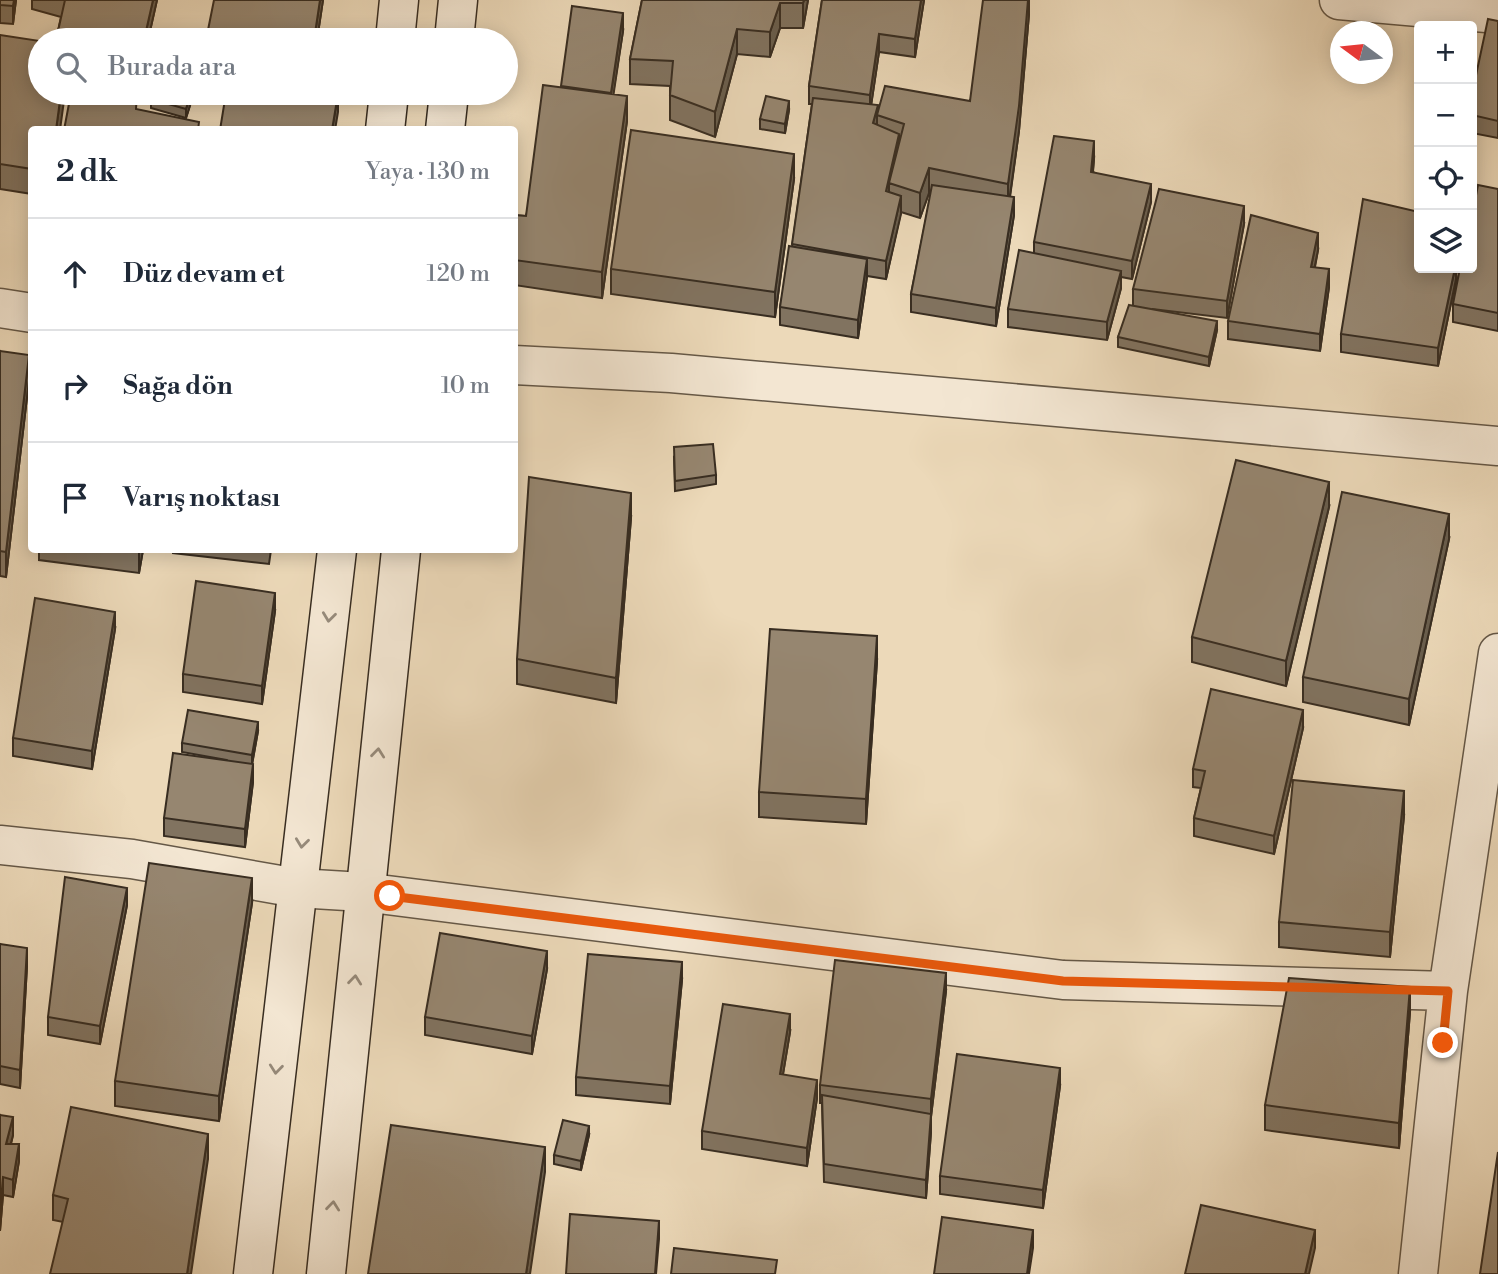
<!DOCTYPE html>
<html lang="tr">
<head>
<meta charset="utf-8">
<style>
  :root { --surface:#fff; --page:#f2f2f3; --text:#1f2937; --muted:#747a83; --line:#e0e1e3 }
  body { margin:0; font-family:"Libre Bodoni",serif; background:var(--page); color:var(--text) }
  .controls { position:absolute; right:21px; top:21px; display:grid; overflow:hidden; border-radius:7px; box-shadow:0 4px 18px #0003 }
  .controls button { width:63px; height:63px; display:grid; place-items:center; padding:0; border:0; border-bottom:2px solid var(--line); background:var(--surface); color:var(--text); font:35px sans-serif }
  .compass { position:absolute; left:1330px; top:21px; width:63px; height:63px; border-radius:50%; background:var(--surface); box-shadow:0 4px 18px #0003; rotate:285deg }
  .stop { position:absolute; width:21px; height:21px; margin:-16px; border:5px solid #ea580c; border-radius:50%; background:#fff }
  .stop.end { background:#ea580c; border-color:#fff; box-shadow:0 2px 7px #0008 }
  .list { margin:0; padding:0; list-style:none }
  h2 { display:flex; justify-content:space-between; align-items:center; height:91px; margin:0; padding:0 28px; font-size:30px }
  h2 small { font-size:23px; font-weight:400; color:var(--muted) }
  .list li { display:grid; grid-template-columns:46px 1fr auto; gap:21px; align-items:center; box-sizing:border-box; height:112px; padding:0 28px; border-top:2px solid var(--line) }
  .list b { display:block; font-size:26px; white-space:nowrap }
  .list em { font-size:23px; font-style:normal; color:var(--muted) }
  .icon { flex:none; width:38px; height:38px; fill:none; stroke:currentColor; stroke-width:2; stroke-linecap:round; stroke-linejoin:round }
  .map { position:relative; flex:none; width:1498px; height:1274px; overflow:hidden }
  .search { position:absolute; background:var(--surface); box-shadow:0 4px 18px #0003; left:28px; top:28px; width:490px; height:77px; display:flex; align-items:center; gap:18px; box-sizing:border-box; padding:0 24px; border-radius:38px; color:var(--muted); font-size:26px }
  .panel { position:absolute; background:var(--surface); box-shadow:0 4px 18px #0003; left:28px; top:126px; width:490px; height:427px; border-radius:7px }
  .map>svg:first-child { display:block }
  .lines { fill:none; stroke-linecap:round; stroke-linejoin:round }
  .street-casing { stroke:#655847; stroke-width:41 }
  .secondary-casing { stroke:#382d21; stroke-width:41 }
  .street { stroke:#f3e6d2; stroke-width:38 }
  .secondary { stroke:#f3e6d2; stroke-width:38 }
  .wall { fill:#817360; stroke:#382d21; stroke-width:2 }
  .shaded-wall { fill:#695e4e; stroke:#382d21; stroke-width:2 }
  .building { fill:#968670; stroke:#382d21; stroke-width:2 }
  .oneway { stroke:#968a7a }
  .route { stroke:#ea580c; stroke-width:9 }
</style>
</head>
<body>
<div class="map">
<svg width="1498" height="1274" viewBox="0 0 1498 1274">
  <rect width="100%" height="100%" fill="#ecd9b9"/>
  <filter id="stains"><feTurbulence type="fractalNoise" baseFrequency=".00286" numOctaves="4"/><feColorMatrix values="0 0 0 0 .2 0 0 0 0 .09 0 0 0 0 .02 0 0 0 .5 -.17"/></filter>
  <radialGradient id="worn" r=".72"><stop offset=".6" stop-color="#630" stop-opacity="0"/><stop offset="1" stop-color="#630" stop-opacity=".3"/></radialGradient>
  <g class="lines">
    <g class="street-casing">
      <path id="street" d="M 1339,0 L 1498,14
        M 0,308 L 32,313
        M 514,365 L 671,373 L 1498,446
        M 0,845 L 132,859 L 297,888 L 363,892 L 1063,980 L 1448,991
        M 1418,1274 L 1448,991 L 1498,653"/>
    </g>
    <g class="secondary-casing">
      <path id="secondary" d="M 395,40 L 399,0
        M 454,40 L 458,0
        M 385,130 L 389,93
        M 445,130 L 449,93
        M 253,1274 L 337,550
        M 326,1274 L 401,550"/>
    </g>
    <use href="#street" class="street"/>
    <use href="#secondary" class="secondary"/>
  </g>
  <path class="wall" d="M 0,0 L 16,0 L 13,24 L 0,23 Z
    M 32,0 L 157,0 L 148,40 L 56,40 L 61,17 L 32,9 Z
    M 323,0 L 317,40 L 207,40 L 207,35 Z
    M 642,0 L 808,0 L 803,28 L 780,28 L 770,57 L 737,54 L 715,137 L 670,120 L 670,86 L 630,84 L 630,59 Z
    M 822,0 L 924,0 L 915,57 L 879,52 L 871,105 L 878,113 L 970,101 L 1029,0 L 1029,14 L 1019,131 L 1010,197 L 1014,215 L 996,326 L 911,312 L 911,294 L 931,194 L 929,193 L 920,218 L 901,212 L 886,279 L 867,276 L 858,338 L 780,325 L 780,307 L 792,247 L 812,104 L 809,104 L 809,86 Z
    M 1498,21 L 1498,138 L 1472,133 L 1472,94 Z
    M 623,31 L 613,94 L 627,121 L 602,298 L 514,285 L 514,215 L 526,216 L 561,87 Z
    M 0,35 L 32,130 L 32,194 L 0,189 Z
    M 194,93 L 186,118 L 151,108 L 151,99 Z
    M 789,110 L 785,133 L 760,129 L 760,119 Z
    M 1094,159 L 1093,172 L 1151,202 L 1132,279 L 1121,277 L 1121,288 L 1107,340 L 1008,327 L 1008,309 L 1034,253 L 1034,242 Z
    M 794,179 L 775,317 L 611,294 L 611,269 Z
    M 1498,189 L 1498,331 L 1453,322 L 1453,304 L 1459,273 L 1456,272 L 1456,279 L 1438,366 L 1341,352 L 1341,334 L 1419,268 L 1472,268 L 1474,206 Z
    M 1244,224 L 1227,318 L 1152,309 L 1217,330 L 1209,366 L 1118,347 L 1118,337 L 1133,306 L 1133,289 Z
    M 1318,250 L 1315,267 L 1329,287 L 1320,351 L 1228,339 L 1228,321 Z
    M 0,351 L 29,380 L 6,577 L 0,576 Z
    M 674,457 L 716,475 L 716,484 L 675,491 Z
    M 1329,507 L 1286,686 L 1192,662 L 1192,637 Z
    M 631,518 L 616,703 L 517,684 L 517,659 Z
    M 1449,539 L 1409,725 L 1303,702 L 1303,677 Z
    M 39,550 L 143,550 L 139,573 L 39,560 Z
    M 173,550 L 271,550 L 269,564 L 173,553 Z
    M 275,611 L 262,704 L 183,692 L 183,674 Z
    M 115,629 L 92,769 L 13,756 L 13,738 Z
    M 877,661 L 866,824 L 759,817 L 759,792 Z
    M 1303,728 L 1274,854 L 1194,836 L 1194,818 L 1201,788 L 1193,787 L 1193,769 Z
    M 258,731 L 252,764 L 253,782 L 245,847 L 164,836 L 164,818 L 226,760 L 182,752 L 182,743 Z
    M 1404,816 L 1390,957 L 1279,947 L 1279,922 Z
    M 252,903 L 219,1121 L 115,1106 L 115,1081 Z
    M 127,905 L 100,1044 L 48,1035 L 48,1017 Z
    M 0,944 L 27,966 L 20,1088 L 0,1084 Z
    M 547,969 L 532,1054 L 425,1035 L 425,1017 Z
    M 682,980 L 670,1104 L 576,1095 L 576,1077 Z
    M 946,991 L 931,1117 L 931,1132 L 926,1198 L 824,1182 L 822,1103 L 820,1103 L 820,1085 Z
    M 1410,1012 L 1399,1148 L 1265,1130 L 1265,1105 Z
    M 790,1032 L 783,1074 L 817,1098 L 807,1166 L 702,1149 L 702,1131 Z
    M 1060,1086 L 1043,1208 L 940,1194 L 940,1176 Z
    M 0,1115 L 13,1135 L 11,1144 L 19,1161 L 13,1197 L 3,1195 L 0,1231 Z
    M 589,1135 L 581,1170 L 554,1164 L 554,1155 Z
    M 208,1159 L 63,1222 L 53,1220 L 53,1195 Z"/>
  <path class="shaded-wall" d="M 14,0 L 16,0 L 13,24 L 13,6 Z
    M 153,0 L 157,0 L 148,40 L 144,40 Z
    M 320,0 L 323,0 L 317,40 L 314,40 Z
    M 804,0 L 808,0 L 803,28 L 803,3 Z
    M 921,0 L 924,0 L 915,57 L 915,39 Z
    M 1028,0 L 1029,0 L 1029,14 L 1019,131 L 1008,209 L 1008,184 Z
    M 780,3 L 780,28 L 770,57 L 770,32 Z
    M 623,13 L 623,31 L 611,111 L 611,93 Z
    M 737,29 L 737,54 L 715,137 L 715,112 Z
    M 879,34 L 879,52 L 870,113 L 870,95 Z
    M 61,93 L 65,93 L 60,130 L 56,130 Z
    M 191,93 L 194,93 L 186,118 L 186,109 Z
    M 338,94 L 338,112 L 335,130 L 332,130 Z
    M 627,96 L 627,121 L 602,298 L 602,272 Z
    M 789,101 L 789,110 L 785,133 L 785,124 Z
    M 878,105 L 877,115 L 877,126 L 873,123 Z
    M 899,134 L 899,152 L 889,183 L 889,195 L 886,191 Z
    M 1094,141 L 1094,159 L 1091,190 L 1091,172 Z
    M 794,154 L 794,179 L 775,317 L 775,292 Z
    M 929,168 L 929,193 L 920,218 L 920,193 Z
    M 1151,184 L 1151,202 L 1132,279 L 1132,261 Z
    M 901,196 L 901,214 L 886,279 L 886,261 Z
    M 1014,197 L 1014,215 L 996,326 L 996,308 Z
    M 1244,206 L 1244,224 L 1227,318 L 1227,301 Z
    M 1318,233 L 1318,250 L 1311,285 L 1311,267 Z
    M 867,259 L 867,277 L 858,338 L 858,320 Z
    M 1455,268 L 1456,268 L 1456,279 L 1438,366 L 1438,348 Z
    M 1329,269 L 1329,287 L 1320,351 L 1320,334 Z
    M 1121,271 L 1121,288 L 1107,340 L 1107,322 Z
    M 1217,321 L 1217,330 L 1209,366 L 1209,357 Z
    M 29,355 L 29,380 L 6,577 L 6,552 Z
    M 1329,482 L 1329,507 L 1286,686 L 1286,661 Z
    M 631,493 L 631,518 L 616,703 L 616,678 Z
    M 1449,514 L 1449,539 L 1409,725 L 1409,699 Z
    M 139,550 L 143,550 L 139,573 Z
    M 275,593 L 275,611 L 262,704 L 262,686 Z
    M 115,612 L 115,629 L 92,769 L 92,751 Z
    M 877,636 L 877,661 L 866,824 L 866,799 Z
    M 1303,710 L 1303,728 L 1274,854 L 1274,836 Z
    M 258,722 L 258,731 L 252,765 L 252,755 Z
    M 253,764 L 253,782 L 245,847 L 245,829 Z
    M 1404,791 L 1404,816 L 1390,957 L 1390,932 Z
    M 252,878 L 252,903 L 219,1121 L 219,1096 Z
    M 127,888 L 127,905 L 100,1044 L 100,1026 Z
    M 27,948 L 27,966 L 20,1088 L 20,1070 Z
    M 547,951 L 547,969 L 532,1054 L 532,1036 Z
    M 682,962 L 682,980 L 670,1104 L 670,1086 Z
    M 946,973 L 946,991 L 931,1117 L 931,1099 Z
    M 1410,987 L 1410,1012 L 1399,1148 L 1399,1123 Z
    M 790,1014 L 790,1032 L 780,1092 L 780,1074 Z
    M 1060,1068 L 1060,1086 L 1043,1208 L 1043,1190 Z
    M 817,1080 L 817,1098 L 807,1166 L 807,1148 Z
    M 931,1114 L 931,1132 L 926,1198 L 926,1180 Z
    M 13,1117 L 13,1135 L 6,1162 L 6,1144 Z
    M 589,1126 L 589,1135 L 581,1170 L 581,1161 Z
    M 208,1134 L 208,1159 L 191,1274 L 187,1274 Z
    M 19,1144 L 19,1161 L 13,1197 L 13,1180 Z
    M 545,1147 L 545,1172 L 530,1274 L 526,1274 Z
    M 3,1177 L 3,1195 L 0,1231 L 0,1213 Z
    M 659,1221 L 659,1239 L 656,1274 L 655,1274 Z
    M 1033,1230 L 1033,1248 L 1029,1274 L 1027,1274 Z
    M 1315,1230 L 1315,1248 L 1309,1274 L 1305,1274 Z"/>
  <path class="building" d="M 0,0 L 14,0 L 13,6 L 0,5 Z
    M 65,0 L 153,0 L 144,40 L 56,40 Z
    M 214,0 L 320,0 L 314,40 L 238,40 L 207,35 Z
    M 642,0 L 804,0 L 803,3 L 780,3 L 770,32 L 737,29 L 715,112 L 670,95 L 673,61 L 630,59 Z
    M 822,0 L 921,0 L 915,39 L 879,34 L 870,95 L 809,86 Z
    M 983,0 L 1028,0 L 1019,106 L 1008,184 L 929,168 L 920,193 L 889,183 L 904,124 L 877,115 L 885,86 L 970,101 Z
    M 572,6 L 623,13 L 611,93 L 561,86 Z
    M 1488,19 L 1498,21 L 1498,121 L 1472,115 L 1472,94 Z
    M 0,35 L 40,41 L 40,93 L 61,93 L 56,130 L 32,130 L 32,169 L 0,164 Z
    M 543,85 L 627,96 L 602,272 L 514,260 L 514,215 L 526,216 Z
    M 71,93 L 137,93 L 136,109 L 199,122 L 198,130 L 64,130 Z
    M 153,93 L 191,93 L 186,109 L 151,99 Z
    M 226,93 L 330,93 L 338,94 L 332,130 L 220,130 Z
    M 766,96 L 789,101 L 785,124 L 760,119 Z
    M 813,98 L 878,105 L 873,123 L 899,134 L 886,191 L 901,196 L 886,261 L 792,244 Z
    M 631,130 L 794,154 L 775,292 L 611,269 Z
    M 1054,136 L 1094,141 L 1091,172 L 1151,184 L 1132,261 L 1034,242 Z
    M 932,185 L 1014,197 L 996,308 L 911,294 Z
    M 1478,185 L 1498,189 L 1498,313 L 1453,304 L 1460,268 L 1472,268 L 1472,206 L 1474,206 Z
    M 1159,189 L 1244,206 L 1227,301 L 1133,289 Z
    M 1363,199 L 1419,212 L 1419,268 L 1455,268 L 1438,348 L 1341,334 Z
    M 1251,215 L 1318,233 L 1311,267 L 1329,269 L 1320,334 L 1228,321 Z
    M 789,246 L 867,259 L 858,320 L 780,307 Z
    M 1019,250 L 1121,271 L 1107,322 L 1008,309 Z
    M 1129,305 L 1217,321 L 1209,357 L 1118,337 Z
    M 0,351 L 29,355 L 6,552 L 0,551 Z
    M 713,444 L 716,475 L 675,481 L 674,447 Z
    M 1236,460 L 1329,482 L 1286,661 L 1192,637 Z
    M 529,477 L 631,493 L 616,678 L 517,659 Z
    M 1342,492 L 1449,514 L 1409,699 L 1303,677 Z
    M 196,581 L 275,593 L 262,686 L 183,674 Z
    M 35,598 L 115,612 L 92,751 L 13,738 Z
    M 770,629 L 877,636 L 866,799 L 759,792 Z
    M 1211,689 L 1303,710 L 1274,836 L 1194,818 L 1205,771 L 1193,769 Z
    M 188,710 L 258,722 L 252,755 L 182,743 Z
    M 173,753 L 253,764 L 245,829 L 164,818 Z
    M 1293,780 L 1404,791 L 1390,932 L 1279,922 Z
    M 149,863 L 252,878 L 219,1096 L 115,1081 Z
    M 65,877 L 127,888 L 100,1026 L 48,1017 Z
    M 440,933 L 547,951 L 532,1036 L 425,1017 Z
    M 0,944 L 27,948 L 20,1070 L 0,1066 Z
    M 588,954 L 682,962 L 670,1086 L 576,1077 Z
    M 835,960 L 946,973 L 931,1099 L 820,1085 Z
    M 1289,978 L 1410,987 L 1399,1123 L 1265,1105 Z
    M 723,1004 L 790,1014 L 780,1074 L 817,1080 L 807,1148 L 702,1131 Z
    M 957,1054 L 1060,1068 L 1043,1190 L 940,1176 Z
    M 822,1095 L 931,1114 L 926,1180 L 824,1164 Z
    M 71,1107 L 208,1134 L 187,1274 L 50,1274 L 68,1199 L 53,1195 Z
    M 0,1115 L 13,1117 L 6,1144 L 19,1144 L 13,1180 L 3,1177 L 0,1213 Z
    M 563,1120 L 589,1126 L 581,1161 L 554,1155 Z
    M 391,1125 L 545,1147 L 526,1274 L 368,1274 Z
    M 1498,1152 L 1498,1274 L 1480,1274 Z
    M 1201,1205 L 1315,1230 L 1305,1274 L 1185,1274 Z
    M 570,1214 L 659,1221 L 655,1274 L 566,1274 Z
    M 942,1217 L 1033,1230 L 1027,1274 L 934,1274 Z
    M 674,1248 L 777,1260 L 775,1274 L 671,1274 Z"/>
  <defs><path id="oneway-chevron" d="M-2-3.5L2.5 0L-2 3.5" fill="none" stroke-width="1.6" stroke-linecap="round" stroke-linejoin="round" transform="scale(1.75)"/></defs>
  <g class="oneway">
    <use href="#oneway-chevron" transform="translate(329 617) rotate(97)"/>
    <use href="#oneway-chevron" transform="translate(378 753) rotate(-84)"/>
    <use href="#oneway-chevron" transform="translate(302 843) rotate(97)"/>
    <use href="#oneway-chevron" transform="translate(355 980) rotate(-84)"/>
    <use href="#oneway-chevron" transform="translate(276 1069) rotate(96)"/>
    <use href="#oneway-chevron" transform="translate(333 1206) rotate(-84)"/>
  </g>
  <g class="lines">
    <path class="route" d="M 390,896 L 1063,981 L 1448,991 L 1443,1043"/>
  </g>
  <rect width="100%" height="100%" filter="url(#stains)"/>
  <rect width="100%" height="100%" fill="url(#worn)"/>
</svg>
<div class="controls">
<button>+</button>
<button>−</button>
<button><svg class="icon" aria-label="locate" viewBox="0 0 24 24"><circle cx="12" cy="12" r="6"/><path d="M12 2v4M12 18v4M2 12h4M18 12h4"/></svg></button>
<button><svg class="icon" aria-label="layers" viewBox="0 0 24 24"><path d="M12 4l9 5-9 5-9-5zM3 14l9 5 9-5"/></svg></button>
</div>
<svg class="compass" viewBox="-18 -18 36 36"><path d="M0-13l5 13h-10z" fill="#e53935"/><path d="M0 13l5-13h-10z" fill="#747a83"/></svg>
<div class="stop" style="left:390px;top:896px"></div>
<div class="stop end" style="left:1443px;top:1043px"></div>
<div class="search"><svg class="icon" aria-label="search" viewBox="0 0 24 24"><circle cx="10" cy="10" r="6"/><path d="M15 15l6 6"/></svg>Burada ara</div>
<section class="panel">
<h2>2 dk<small>Yaya · 130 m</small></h2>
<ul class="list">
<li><svg class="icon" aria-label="ahead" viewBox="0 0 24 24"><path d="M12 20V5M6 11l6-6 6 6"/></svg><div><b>Düz devam et</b></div><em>120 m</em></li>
<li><svg class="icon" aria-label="right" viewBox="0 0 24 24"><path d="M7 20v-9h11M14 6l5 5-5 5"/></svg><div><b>Sağa dön</b></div><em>10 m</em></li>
<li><svg class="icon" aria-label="arrive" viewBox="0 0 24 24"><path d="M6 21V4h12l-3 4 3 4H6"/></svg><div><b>Varış noktası</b></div></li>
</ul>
</section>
</div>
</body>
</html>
